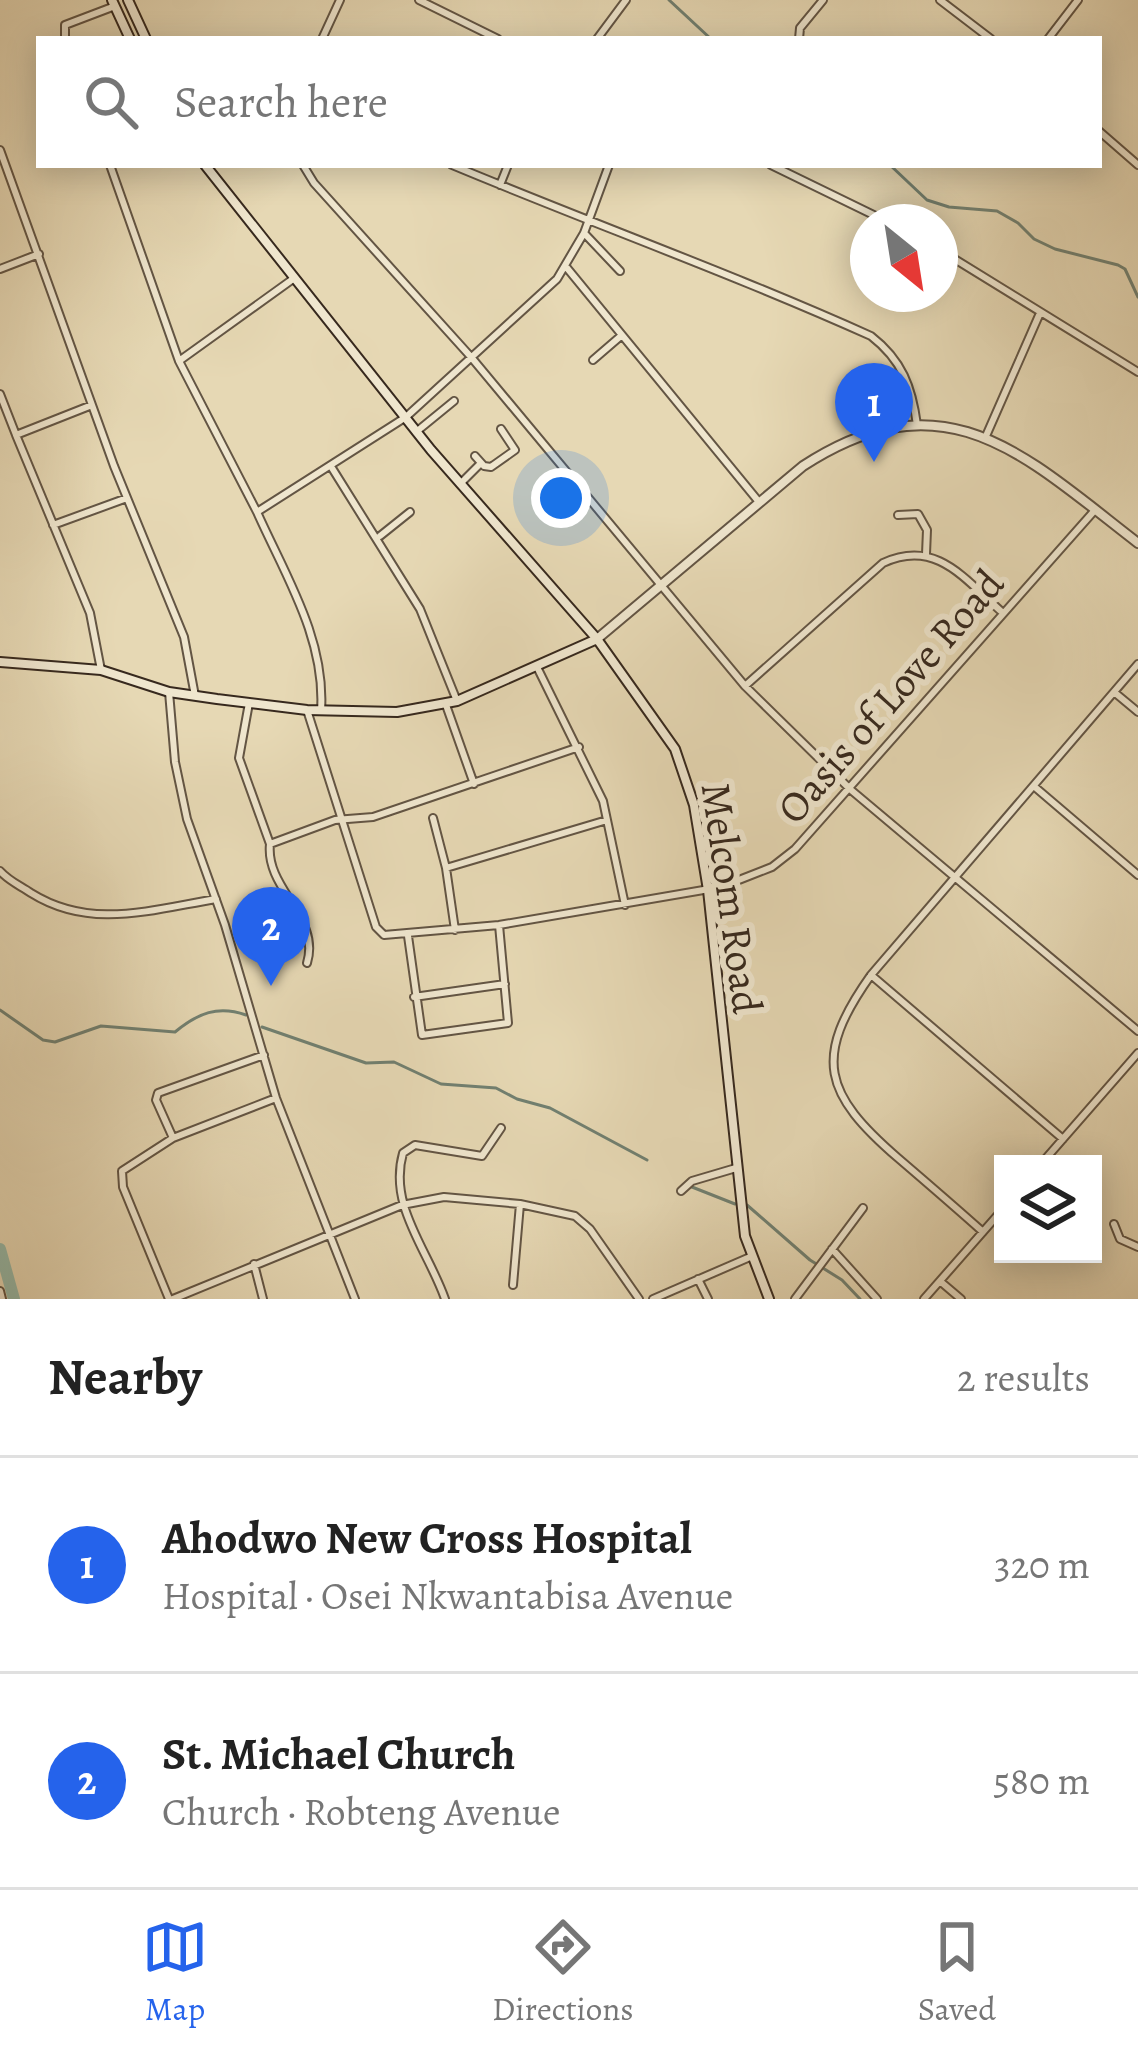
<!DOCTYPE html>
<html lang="en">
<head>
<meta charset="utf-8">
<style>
  :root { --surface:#fff; --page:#f2f2f2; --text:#222; --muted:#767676; --line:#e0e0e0; --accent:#2563eb }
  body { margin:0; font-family:Alegreya,serif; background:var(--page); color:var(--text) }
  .controls { position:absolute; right:36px; bottom:36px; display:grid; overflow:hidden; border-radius:0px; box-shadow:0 6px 30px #0003 }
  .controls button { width:108px; height:108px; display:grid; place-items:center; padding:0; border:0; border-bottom:3px solid var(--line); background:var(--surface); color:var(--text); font:60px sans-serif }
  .compass { position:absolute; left:850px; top:204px; width:108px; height:108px; border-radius:50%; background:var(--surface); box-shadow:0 6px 30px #0003; rotate:150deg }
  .you { position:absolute; left:561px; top:498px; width:42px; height:42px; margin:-30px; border:9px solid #fff; border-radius:50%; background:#1a73e8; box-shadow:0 0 0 18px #1a73e833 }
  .badge { display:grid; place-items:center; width:78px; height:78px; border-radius:50%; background:var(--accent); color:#fff; font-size:39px; font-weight:700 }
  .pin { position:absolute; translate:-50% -99px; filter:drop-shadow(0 3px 6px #0008) }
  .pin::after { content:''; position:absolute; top:63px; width:42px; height:36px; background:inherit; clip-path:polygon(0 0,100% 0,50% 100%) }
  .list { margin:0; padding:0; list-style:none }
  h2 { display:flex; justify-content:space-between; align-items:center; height:156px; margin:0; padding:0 48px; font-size:51px }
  h2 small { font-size:39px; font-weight:400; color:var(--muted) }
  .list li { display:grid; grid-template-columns:78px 1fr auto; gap:36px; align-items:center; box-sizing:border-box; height:216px; padding:0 48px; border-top:3px solid var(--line) }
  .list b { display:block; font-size:45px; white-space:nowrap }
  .list p { margin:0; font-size:39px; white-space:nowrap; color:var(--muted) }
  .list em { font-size:39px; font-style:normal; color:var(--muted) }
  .icon { flex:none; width:66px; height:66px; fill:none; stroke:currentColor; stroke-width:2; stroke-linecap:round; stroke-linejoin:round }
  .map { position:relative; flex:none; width:1138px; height:1299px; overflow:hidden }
  .search { position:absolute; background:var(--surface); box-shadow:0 6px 30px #0003; left:36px; right:36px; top:36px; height:132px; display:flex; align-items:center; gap:30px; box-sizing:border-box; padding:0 42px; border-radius:0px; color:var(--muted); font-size:45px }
  .sheet { height:588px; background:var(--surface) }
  nav { display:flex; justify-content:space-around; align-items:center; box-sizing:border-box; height:168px; border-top:3px solid var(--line); background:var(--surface); font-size:33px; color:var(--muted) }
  nav a { display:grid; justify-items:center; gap:6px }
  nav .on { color:var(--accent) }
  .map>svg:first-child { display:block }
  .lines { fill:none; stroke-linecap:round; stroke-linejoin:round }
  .stream { stroke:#718071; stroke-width:3 }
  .river { stroke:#97baa9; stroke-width:12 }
  .minor-casing { stroke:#635544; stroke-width:10 }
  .tertiary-casing { stroke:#635544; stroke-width:12 }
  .secondary-casing { stroke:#37291e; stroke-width:12 }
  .minor { stroke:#efe6ce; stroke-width:6 }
  .tertiary { stroke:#efe6ce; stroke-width:8 }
  .secondary { stroke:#efe6ce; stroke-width:8 }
  .labels { text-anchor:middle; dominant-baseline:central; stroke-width:12; stroke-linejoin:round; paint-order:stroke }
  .street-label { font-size:42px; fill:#37291e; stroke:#efe6ce }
</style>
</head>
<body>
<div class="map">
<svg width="1138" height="1299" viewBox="0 0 1138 1299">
  <rect width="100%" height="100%" fill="#e6d8b4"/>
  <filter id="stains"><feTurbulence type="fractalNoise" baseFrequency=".00167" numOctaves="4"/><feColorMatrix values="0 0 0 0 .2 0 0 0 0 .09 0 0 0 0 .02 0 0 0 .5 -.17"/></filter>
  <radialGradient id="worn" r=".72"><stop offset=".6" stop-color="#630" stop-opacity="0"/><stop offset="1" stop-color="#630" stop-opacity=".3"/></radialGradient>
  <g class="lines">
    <path class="stream" d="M 669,0 L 711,39
      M 890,165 L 927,200 L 949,207 L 997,211 L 1018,223 L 1034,239 L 1055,249 L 1118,265 L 1125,269 L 1138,297
      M 0,1010 L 43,1040 L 55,1042 L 101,1026 L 175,1032 C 198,1013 218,1005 246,1015
      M 262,1027 L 366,1063 L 394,1062 L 441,1084 L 496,1088 L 517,1099 L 550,1108 L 647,1160
      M 692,1187 L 735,1204
      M 747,1205 L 810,1260 L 842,1280 L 860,1299"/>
    <path class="river" d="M 0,1249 L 14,1299"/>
    <g class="minor-casing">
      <path id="minor" d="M 419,0 L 498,39
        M 940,0 L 991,39
        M 65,39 L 65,25 L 115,6
        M 322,39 L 340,0
        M 597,39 L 626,0
        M 799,39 L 800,28 L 823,0
        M 1048,39 L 1078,0
        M 1099,131 L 1138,165
        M 0,150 L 114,466 L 184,637 L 195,696
        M 110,165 L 179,361 L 257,512
        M 303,165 L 314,183 L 471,357 L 745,686 L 851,790 L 1138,1031
        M 452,165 C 591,223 733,274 871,336 C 902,360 912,387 917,425
        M 771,165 L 888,222
        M 500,185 L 508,165
        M 584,233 L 620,271
        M 940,250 L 1138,372
        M 567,268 L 759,502
        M 0,269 L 39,254
        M 593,360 L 622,335
        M 179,361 L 293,279
        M 0,394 L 16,435 L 92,405
        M 416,432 L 454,401
        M 16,435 L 90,613 L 101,670
        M 986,436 L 1040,313
        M 475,456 L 484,466 L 491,467 L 515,450 L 501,429
        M 332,468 L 420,609 L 457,701
        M 460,484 L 481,463
        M 898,515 L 918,514 L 927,530 L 926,554
        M 53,525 L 127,498
        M 380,536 L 410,512
        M 537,667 L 603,801 L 625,905
        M 745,686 L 883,563 C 937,538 965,580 1003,613
        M 169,692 L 175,762 L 187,819 L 225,925 L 276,1098 L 355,1299
        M 1114,692 L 1138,712
        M 249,703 L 239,758 L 270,844 L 335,820 L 373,817 L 579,747
        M 446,705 L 474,784
        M 307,710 L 376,927 L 384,935 L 499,925 L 721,887 L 772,867 L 795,849 L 1095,510
        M 321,711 C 326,639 285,575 257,512 L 406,417 L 557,279 L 584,233 L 609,165
        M 1036,788 L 1138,875
        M 433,818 L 446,868
        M 270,844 C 265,889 321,917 307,963
        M 0,871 C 9,881 19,885 31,893 C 90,930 150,910 216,899
        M 455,930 L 446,868 L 607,820
        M 408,936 L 422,1035 L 508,1023 L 499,925
        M 871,975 L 1063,1139
        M 414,997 L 505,984
        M 173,1138 L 156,1100 L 158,1093 L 264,1055
        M 1041,1164 L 1138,1053
        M 681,1191 L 692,1181 L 736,1168
        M 1114,1224 L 1120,1239 L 1138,1247
        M 983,1232 C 955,1207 926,1182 898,1158 C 824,1094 812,1058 871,975 L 1138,664
        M 832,1249 L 877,1299
        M 254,1264 L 263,1299
        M 698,1279 L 708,1299
        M 941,1282 L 961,1299
        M 513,1285 L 520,1204
        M 0,1291 L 2,1299
        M 169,1299 L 123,1187 L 122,1171 L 173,1138 L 276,1098
        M 173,1299 L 402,1205 L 444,1197 L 520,1204 L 575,1216 L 590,1229 L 639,1299
        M 445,1299 C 428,1250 388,1206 403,1153 L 415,1145 L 482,1156 L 501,1128
        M 653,1299 L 750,1257
        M 795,1299 L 863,1208
        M 924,1299 L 1003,1209"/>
    </g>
    <g class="tertiary-casing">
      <path id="tertiary" d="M 597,639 L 803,466 C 946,373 1025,456 1138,543"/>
    </g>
    <g class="secondary-casing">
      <path id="secondary" d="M 112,0 L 130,39
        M 128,0 L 146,39
        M 205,165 L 431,450 L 597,639 L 675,749 L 694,805 L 708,890 L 745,1236 L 769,1299
        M 0,662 L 101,670 L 169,692 L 217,699 L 307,710 L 397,712 L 457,701 L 597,639"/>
    </g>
    <use href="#minor" class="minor"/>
    <use href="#tertiary" class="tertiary"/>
    <use href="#secondary" class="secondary"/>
  </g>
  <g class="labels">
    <g class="street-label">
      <text transform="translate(890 696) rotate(-49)">Oasis of Love Road</text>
      <text transform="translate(732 898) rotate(82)">Melcom Road</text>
    </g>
  </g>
  <rect width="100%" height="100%" filter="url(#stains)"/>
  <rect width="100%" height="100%" fill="url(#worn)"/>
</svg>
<div class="controls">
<button><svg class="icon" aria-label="layers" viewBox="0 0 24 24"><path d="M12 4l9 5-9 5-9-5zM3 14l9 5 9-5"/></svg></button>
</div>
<svg class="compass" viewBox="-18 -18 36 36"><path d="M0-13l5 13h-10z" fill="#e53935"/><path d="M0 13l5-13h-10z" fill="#767676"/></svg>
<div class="you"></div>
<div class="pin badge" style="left:874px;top:462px">1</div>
<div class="pin badge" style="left:271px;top:986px">2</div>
<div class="search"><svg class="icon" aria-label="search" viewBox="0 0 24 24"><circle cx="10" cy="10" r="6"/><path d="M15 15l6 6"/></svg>Search here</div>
</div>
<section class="sheet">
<h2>Nearby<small>2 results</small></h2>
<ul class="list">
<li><span class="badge">1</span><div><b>Ahodwo New Cross Hospital</b><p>Hospital · Osei Nkwantabisa Avenue</p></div><em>320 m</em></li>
<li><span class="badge">2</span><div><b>St. Michael Church</b><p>Church · Robteng Avenue</p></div><em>580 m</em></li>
</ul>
</section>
<nav>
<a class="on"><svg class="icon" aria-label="map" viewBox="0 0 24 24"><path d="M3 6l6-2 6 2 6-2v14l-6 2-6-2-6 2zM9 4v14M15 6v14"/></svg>Map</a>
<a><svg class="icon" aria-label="directions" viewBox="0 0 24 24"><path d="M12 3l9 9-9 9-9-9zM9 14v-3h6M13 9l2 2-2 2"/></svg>Directions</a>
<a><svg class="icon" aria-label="saved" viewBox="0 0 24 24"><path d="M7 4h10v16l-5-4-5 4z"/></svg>Saved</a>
</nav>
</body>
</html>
